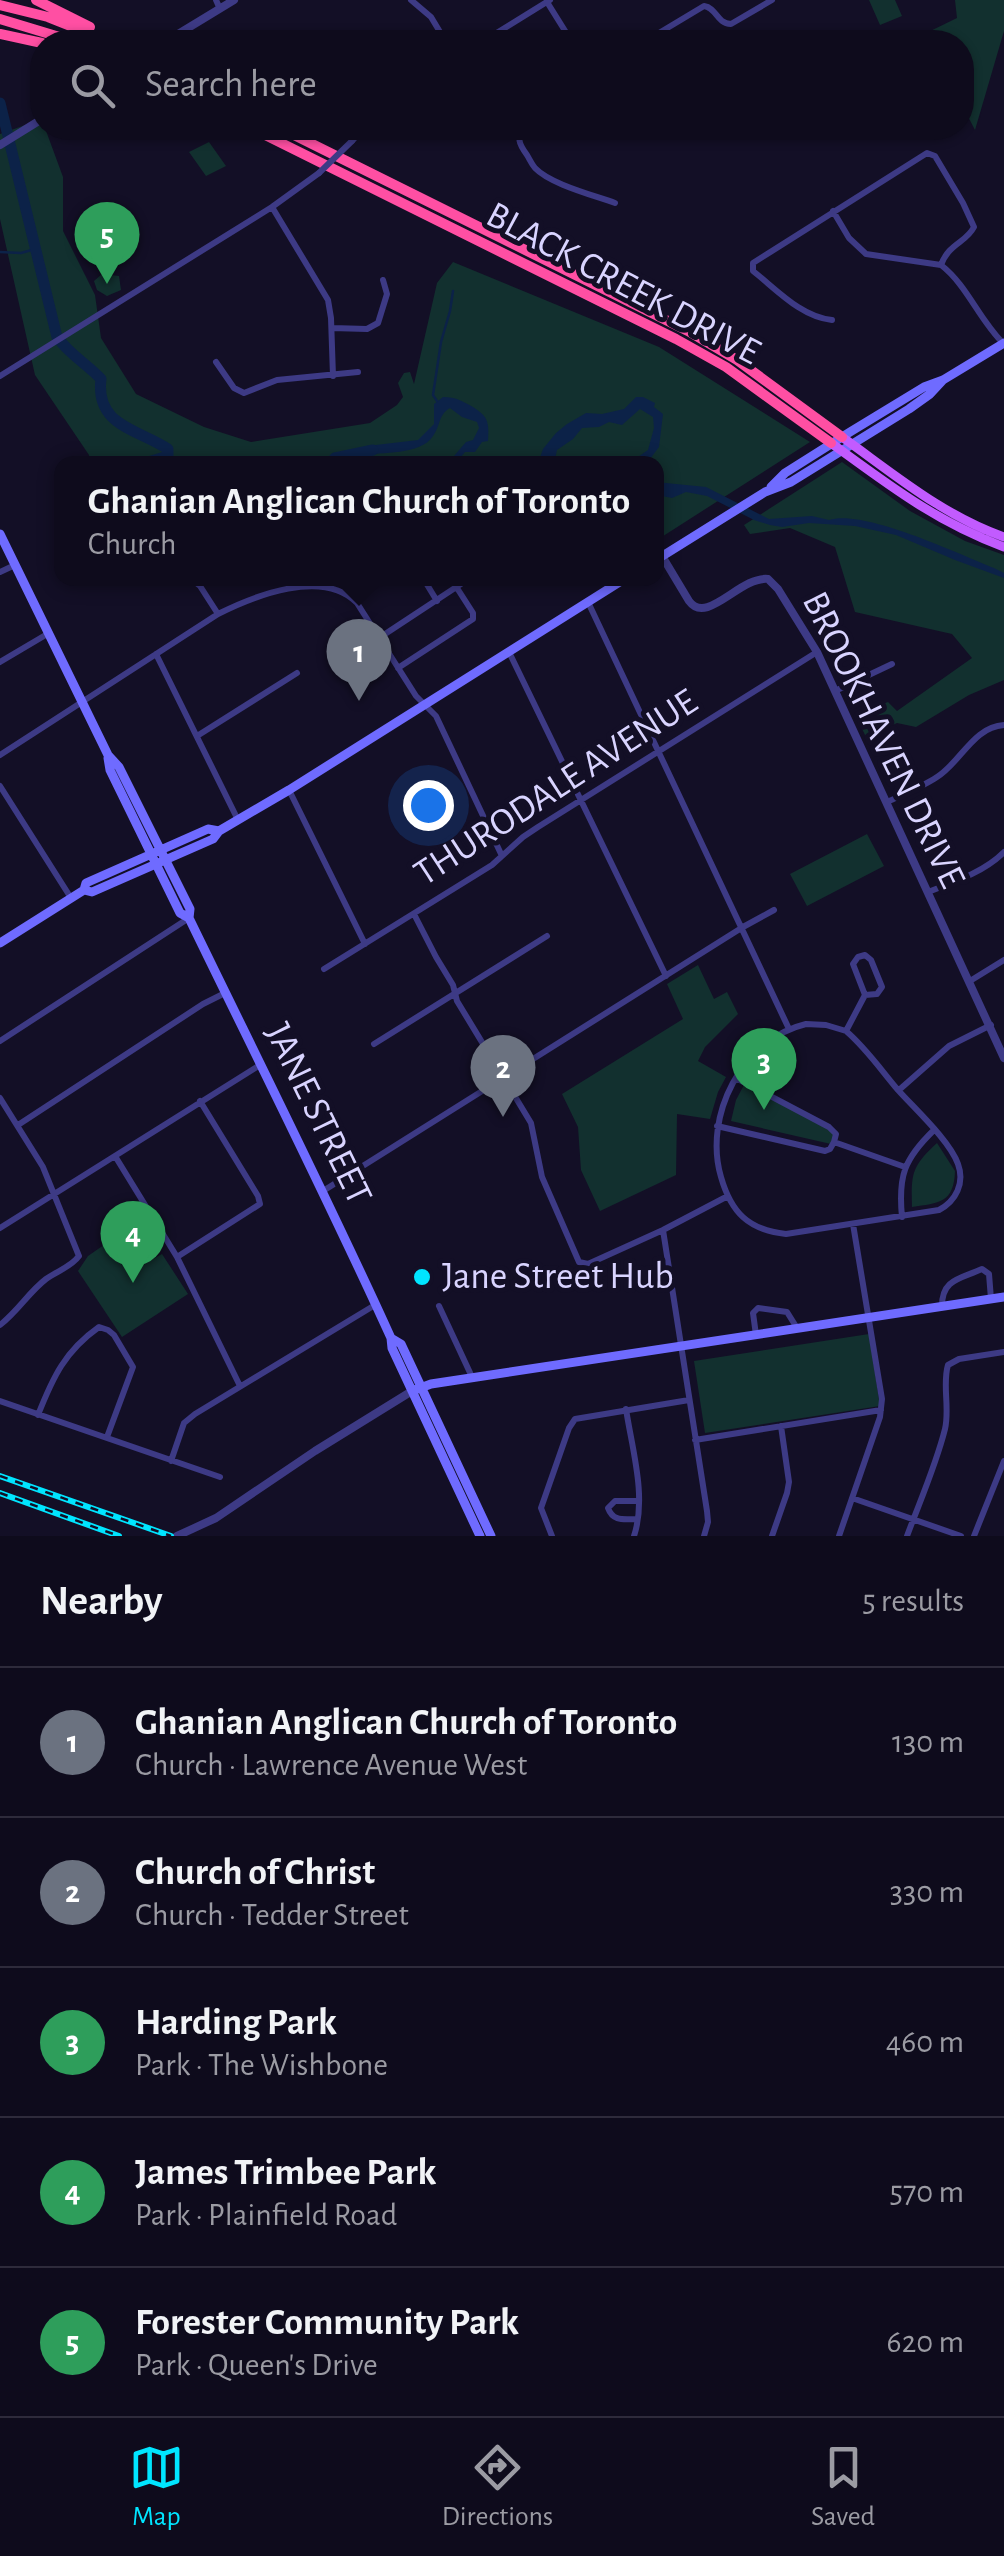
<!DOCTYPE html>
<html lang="en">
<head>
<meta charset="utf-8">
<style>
  :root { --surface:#0e0b1c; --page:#171425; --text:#f1f3f6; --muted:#9b9ba3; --line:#2e2b3b; --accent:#00e5ff }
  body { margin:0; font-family:"Alegreya Sans",sans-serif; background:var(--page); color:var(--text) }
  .you { position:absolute; left:428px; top:805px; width:35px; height:35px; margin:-25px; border:8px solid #fff; border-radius:50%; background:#1a73e8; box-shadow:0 0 0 15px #1a73e833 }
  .badge { display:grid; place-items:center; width:65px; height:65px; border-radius:50%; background:var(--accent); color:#fff; font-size:32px; font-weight:700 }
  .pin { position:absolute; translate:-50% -82px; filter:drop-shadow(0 2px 5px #0008) }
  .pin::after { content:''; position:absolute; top:52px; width:35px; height:30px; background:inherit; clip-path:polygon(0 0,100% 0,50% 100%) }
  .popup { position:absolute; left:54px; top:456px; width:610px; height:130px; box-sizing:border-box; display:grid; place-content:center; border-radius:20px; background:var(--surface); filter:drop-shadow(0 2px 8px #0005); font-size:32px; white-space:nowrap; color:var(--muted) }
  .popup b { font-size:38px; color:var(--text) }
  .popup::after { content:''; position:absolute; left:50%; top:100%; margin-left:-20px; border:20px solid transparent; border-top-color:var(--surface) }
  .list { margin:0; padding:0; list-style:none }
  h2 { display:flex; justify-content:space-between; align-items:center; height:130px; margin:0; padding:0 40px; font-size:42px }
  h2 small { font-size:32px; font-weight:400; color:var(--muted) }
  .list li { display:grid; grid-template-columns:65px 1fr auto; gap:30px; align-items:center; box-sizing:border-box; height:150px; padding:0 40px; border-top:2px solid var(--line) }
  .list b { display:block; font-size:38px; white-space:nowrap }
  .list p { margin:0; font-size:32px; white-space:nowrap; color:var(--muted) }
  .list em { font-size:32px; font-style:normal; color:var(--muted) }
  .icon { flex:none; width:55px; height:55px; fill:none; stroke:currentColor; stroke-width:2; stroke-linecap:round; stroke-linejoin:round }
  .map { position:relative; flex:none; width:1004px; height:1536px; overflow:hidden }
  .search { position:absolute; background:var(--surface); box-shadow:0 2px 8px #0004; left:30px; right:30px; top:30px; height:110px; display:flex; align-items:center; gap:25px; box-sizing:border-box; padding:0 35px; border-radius:40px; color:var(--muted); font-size:38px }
  .sheet { height:880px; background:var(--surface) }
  nav { display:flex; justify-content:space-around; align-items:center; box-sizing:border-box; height:140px; border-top:2px solid var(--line); background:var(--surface); font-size:28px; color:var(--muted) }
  nav a { display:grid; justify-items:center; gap:5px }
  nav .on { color:var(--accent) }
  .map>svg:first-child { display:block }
  .green { fill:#12302f }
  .water { fill:#0c2248 }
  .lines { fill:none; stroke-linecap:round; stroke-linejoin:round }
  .stream { stroke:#0c2248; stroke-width:2.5 }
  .river { stroke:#0c2248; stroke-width:11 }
  .minor { stroke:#3d3a85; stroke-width:6 }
  .tertiary { stroke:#3d3a85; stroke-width:8 }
  .secondary { stroke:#6f6bff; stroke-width:9 }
  .primary { stroke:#c25bff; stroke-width:9 }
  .motorway { stroke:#ff4fa3; stroke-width:10 }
  .rail-casing { stroke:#00e5ff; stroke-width:6 }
  .rail { stroke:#130f26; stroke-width:2.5; stroke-dasharray:8; stroke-linecap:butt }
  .minor-bridge { stroke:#3d3a85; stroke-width:6 }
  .poi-dot { fill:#00e5ff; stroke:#130f26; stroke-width:4 }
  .labels { text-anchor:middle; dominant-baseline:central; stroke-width:10; stroke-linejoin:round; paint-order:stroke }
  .street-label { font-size:38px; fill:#d9d4ff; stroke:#130f26 }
  .poi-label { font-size:38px; fill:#d9d4ff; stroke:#130f26; text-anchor:start }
</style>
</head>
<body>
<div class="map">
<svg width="1004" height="1536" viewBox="0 0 1004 1536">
  <rect width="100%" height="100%" fill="#130f26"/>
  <path class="green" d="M 869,0 L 895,0 L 902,16 L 880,25 Z
    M 955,0 L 1004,0 L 1004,31 L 975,130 L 962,105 L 962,42 L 914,42 L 914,39 L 957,18 Z
    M 42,119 L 42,128 L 45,128 L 63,177 L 63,231 L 95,295 L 101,338 L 136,394 L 204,427 L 251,442 L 370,423 L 397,405 L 403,397 L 398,383 L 404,373 L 410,372 L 414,384 L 437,283 L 453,262 L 659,347 L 810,442 L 657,540 L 656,463 L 90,463 L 89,455 L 35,375 L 0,219 L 0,134 Z
    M 209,142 L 226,166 L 206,176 L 189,152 Z
    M 102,274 L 119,276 L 121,290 L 107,296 L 97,290 L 94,281 Z
    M 842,462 L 910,511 L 965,541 L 1004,555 L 1004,680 L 969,695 L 916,727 L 897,723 L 866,737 L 855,714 L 888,702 L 897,711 L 972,658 L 952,634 L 855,612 L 835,547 L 790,528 L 750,534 L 744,525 Z
    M 867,834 L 884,866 L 807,906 L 790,874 Z
    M 698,965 L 714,999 L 727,992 L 738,1014 L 705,1047 L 698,1061 L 726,1077 L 718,1092 L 710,1119 L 677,1114 L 676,1175 L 600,1211 L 581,1170 L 578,1127 L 562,1094 L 683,1019 L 667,984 Z
    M 745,1083 L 831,1131 L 835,1137 L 831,1144 L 731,1121 L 736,1100 Z
    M 937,1143 L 955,1171 C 954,1203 939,1203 912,1207 C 911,1173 912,1166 937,1143 Z
    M 114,1238 L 130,1272 L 162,1254 L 188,1294 L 122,1337 L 78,1271 L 88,1256 Z
    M 869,1334 L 880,1406 L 705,1433 L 694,1361 Z"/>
  <path class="water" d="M 443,397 C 456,397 462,401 473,407 C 489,417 489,423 488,441 L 482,442 L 475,452 L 465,452 L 456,463 L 448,463 L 466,442 L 473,440 L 479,428 L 477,422 L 462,417 L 450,408 C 438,415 441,425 433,436 C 420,456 382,451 361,456 L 359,449 L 367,446 L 418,440 L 434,424 L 434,404 Z
    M 636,397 L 643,397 L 655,403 L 654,407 L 663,414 L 659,447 L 647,463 L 635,463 L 638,457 L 648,450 L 654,428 L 653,417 L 640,409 L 622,425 L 609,422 L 599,427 L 582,428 L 573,439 L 557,450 L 554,463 L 538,463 L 543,449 L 556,433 L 567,424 L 586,413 L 602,414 L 624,409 Z
    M 656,482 L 706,487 L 769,519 L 812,516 L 829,520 C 864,509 956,553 994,568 L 1004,573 L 1004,578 L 955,560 L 896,535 L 855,526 L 809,523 L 782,527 L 770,525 L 754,520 L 707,496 L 686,492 L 672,498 L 657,495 Z"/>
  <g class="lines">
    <path class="stream" d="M 0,252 L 21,253 L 35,249
      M 437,401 L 433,395 L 441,342 L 450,311 L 453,291"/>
    <path class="river" d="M 0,103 L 57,337 C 69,354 87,364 101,379 C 95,426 138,429 168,449 L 168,456 L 145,463
      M 330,463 L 335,458 L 373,450"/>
    <path class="minor" d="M 216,0 L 220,9
      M 411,0 L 431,17 L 446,42
      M 547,2 L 572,42
      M 482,42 L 550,0
      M 644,42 L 704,6 C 717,8 716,23 731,24 L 772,0
      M 525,128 C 516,138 519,144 527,155 C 530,160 531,163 535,168 C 550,184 593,195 615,203
      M 352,141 L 364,128
      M 272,207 L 328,300 L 331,318 L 333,376
      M 833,211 L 849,238 L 866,254 L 941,265 C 968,286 979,320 1004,344
      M 832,320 C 801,317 776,289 753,271 L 753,263 L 927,153 L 935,156 L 963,203 L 974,227 C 966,243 949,243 941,265
      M 332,328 L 367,329 L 378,323 L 387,294 L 383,280
      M 216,362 L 234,388 L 244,393 L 277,380 L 358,372
      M 0,376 L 272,207 L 319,173
      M 0,572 L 15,565
      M 190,578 L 200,586 L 218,614
      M 423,578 L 437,601
      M 343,592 L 358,578
      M 588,602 L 789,1029
      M 379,638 L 470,578
      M 509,652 L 666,976
      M 156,654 L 238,820
      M 0,662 L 49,633
      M 398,668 L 473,619 L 473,613 L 457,588
      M 835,691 L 892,664
      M 197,736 L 297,673
      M 0,755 L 218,614 C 254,596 323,568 357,603 L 416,696 L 436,716 L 502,856
      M 0,786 L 71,898
      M 289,790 L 365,944
      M 887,802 C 904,794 922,787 937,777 C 961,762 973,727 1004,725
      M 928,892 C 954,882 984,872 1004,852
      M 414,914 L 436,957 L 453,985 L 457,1001 L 531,1123 L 542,1177 L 579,1262 L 588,1264 L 663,1230 L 726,1197
      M 324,969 L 492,865 L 523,837 L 538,827 L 817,652
      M 970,981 L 1004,960
      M 806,1024 L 826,1025 L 846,1031 C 866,1048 881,1070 898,1090 C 915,1109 950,1141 958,1164 C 965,1183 956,1201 939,1210 L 786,1234 C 748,1230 731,1212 721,1177 C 703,1116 742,1039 806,1024 Z
      M 846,1031 L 865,995 L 877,994 L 882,987 L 871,960 L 865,955 L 858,957 L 853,964 L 865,995
      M 0,1041 L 189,918
      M 374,1044 L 547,936
      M 736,1078 L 829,1127 L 836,1134 L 834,1142
      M 899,1090 L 949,1046 L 991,1025
      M 0,1098 L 43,1167 L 79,1256 C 71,1267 57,1271 46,1279 C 29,1292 18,1311 0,1325
      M 18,1125 L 203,1004 L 225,993
      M 717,1126 L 825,1151 L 830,1149 L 834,1142
      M 834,1142 L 905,1167
      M 115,1156 L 177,1257 L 240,1386
      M 323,1191 L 743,927 L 774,910
      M 902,1217 C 898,1176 904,1159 934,1130
      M 0,1228 L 260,1065
      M 663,1230 L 707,1511 L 708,1522 L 704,1536
      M 177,1257 L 260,1204 L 258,1196 L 200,1101
      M 439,1306 L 472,1377
      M 942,1306 C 942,1279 960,1279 982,1269 L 989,1274 L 991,1299
      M 756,1335 L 753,1313 L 758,1308 L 787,1312 L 797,1328
      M 0,1401 L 220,1477
      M 626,1409 C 632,1449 647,1497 634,1536
      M 38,1415 C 53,1377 65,1351 99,1327 L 108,1330 L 114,1335 L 133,1367 L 107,1437
      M 695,1440 L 881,1410
      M 171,1461 L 184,1423 L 195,1414 L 375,1305
      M 852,1498 L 961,1536
      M 637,1519 C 624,1519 613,1522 608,1508 L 615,1501 L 638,1501
      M 552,1536 L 541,1508 L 569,1428 L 575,1419 L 689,1400
      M 772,1536 L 787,1493 L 789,1482 L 781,1426
      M 839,1536 L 880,1417 L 882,1399 L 853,1224
      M 907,1536 C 920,1501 936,1465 945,1429 C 950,1408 942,1384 948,1365 L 959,1359 L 1004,1352
      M 974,1536 L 1004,1461"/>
    <path class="tertiary" d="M 165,42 L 234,0
      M 0,145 L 42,119
      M 662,556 L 689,601 C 707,626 740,576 768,579 L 778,589 L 817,652 L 1004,1058
      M 177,1536 L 216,1518 L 315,1451 L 412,1391"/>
    <path class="secondary" d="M 771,487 L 785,473 L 850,432 L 924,387 L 943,380 L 1004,343
      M 0,534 L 108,755 L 119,767 L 190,909 L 189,918 C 257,1058 327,1197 391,1338 L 392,1348 L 480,1536
      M 656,560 L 765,492 L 791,482 L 909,409 L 930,394 L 943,380
      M 108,758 L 110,770 L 180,913 L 189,918
      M 84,890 L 92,892 L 213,839 L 219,831 L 289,790 L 626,578
      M 0,943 L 84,890 L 86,883 L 208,829 L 219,831
      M 391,1338 L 401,1344 L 491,1536
      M 412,1391 L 431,1384 L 1004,1297"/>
    <path class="primary" d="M 842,437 C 894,474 942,515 1004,537
      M 831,443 C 890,486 935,521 1004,547"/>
    <path class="motorway" d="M 36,0 L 90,27
      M 0,5 L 48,17 L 111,42
      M 0,19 L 76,42
      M 0,34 L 42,43
      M 251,128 L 676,339 L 726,367 L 831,443
      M 280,128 L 688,331 L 737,360 L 842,437"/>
    <g class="rail-casing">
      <path id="rail" d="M 0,1476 L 171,1536
        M 0,1493 L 119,1536"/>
    </g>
    <use href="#rail" class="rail"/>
    <path class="minor-bridge" d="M 319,173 L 352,141"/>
  </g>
  <circle class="poi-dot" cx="422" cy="1277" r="10"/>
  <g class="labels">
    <g class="street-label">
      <text transform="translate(623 284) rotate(28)">BLACK CREEK DRIVE</text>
      <text transform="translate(883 740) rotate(64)">BROOKHAVEN DRIVE</text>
      <text transform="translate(556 788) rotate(-33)">THURODALE AVENUE</text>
      <text transform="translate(318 1114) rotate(64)">JANE STREET</text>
    </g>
    <g class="poi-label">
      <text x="442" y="1277">Jane Street Hub</text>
    </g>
  </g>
</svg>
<div class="you"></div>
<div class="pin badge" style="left:359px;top:701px;background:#6b7280">1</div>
<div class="popup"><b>Ghanian Anglican Church of Toronto</b>Church</div>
<div class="pin badge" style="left:503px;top:1117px;background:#6b7280">2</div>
<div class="pin badge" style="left:764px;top:1110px;background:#2e9e5b">3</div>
<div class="pin badge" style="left:133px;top:1283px;background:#2e9e5b">4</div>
<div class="pin badge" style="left:107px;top:284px;background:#2e9e5b">5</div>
<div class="search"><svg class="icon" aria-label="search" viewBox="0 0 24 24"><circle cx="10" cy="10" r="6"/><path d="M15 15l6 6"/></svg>Search here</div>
</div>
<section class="sheet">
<h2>Nearby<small>5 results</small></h2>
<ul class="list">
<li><span class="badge" style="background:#6b7280">1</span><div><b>Ghanian Anglican Church of Toronto</b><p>Church · Lawrence Avenue West</p></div><em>130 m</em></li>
<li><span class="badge" style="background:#6b7280">2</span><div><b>Church of Christ</b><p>Church · Tedder Street</p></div><em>330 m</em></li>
<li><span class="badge" style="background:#2e9e5b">3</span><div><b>Harding Park</b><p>Park · The Wishbone</p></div><em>460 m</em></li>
<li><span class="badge" style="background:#2e9e5b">4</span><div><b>James Trimbee Park</b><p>Park · Plainfield Road</p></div><em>570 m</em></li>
<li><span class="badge" style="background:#2e9e5b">5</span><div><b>Forester Community Park</b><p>Park · Queen's Drive</p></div><em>620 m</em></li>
</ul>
</section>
<nav>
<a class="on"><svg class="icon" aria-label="map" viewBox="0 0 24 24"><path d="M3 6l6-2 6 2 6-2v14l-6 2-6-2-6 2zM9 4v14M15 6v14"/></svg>Map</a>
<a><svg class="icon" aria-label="directions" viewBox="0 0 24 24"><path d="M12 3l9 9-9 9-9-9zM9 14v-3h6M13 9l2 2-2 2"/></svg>Directions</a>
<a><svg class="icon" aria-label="saved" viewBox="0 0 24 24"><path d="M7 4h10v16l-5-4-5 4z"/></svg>Saved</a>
</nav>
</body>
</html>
